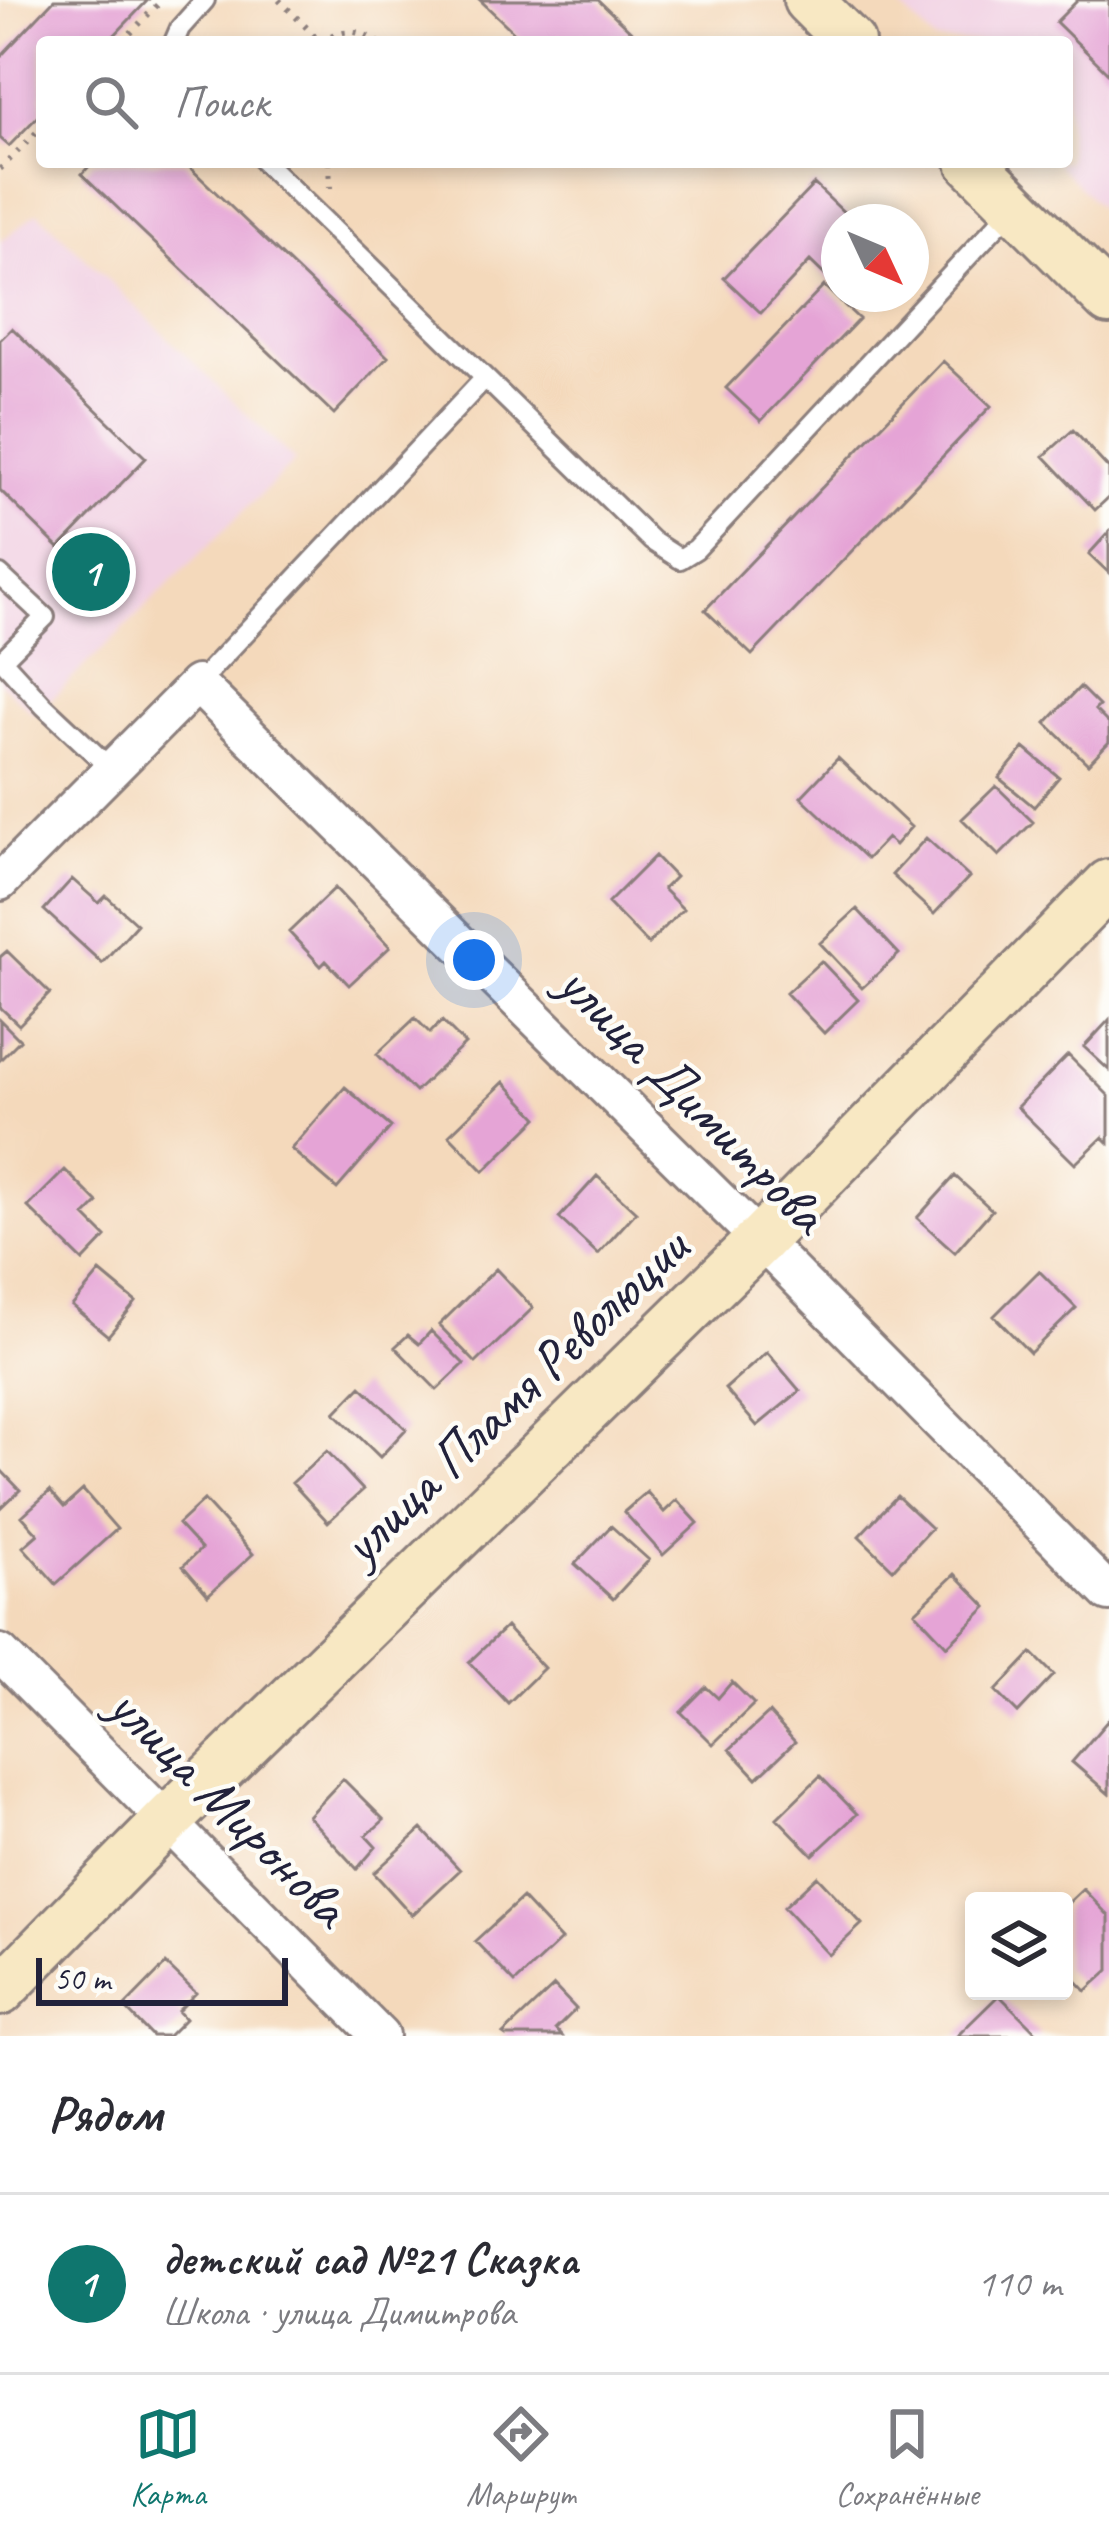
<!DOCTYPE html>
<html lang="ru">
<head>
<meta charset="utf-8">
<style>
  :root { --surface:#fff; --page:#f2f2f3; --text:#2b2b33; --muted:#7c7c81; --line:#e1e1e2; --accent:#0f766e }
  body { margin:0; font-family:Caveat,sans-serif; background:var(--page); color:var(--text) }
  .controls { position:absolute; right:36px; bottom:36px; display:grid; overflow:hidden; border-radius:12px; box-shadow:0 6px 18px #0003 }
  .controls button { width:108px; height:108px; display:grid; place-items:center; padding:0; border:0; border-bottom:3px solid var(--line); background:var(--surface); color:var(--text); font:60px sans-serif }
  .compass { position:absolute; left:821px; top:204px; width:108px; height:108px; border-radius:50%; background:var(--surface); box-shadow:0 6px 18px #0003; rotate:134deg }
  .scale { position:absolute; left:36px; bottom:30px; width:252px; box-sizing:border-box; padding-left:12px; border:6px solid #22223b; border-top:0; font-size:33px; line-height:42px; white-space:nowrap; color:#22223b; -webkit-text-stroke:9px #fdfcf7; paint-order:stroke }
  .you { position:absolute; left:474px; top:960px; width:42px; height:42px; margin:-30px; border:9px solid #fff; border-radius:50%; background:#1a73e8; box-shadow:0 0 0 18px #1a73e833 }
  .badge { display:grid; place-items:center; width:78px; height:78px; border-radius:50%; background:var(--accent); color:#fff; font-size:39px; font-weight:700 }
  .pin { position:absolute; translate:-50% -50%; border:6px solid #fff; box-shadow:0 3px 12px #0006 }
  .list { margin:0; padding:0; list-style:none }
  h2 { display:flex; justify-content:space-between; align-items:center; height:156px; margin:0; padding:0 48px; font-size:51px }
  h2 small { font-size:39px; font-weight:400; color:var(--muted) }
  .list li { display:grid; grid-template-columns:78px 1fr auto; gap:36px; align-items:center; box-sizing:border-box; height:180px; padding:0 48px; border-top:3px solid var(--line) }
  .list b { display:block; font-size:45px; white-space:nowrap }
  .list p { margin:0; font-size:39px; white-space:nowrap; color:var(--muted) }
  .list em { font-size:39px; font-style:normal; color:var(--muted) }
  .icon { flex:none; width:66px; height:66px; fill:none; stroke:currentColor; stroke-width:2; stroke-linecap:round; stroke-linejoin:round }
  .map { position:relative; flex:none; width:1109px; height:2036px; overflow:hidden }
  .search { position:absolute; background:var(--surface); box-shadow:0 6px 18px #0003; left:36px; right:36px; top:36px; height:132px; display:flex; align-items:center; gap:30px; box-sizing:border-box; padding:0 42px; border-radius:12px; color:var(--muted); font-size:45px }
  .sheet { height:336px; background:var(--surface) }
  nav { display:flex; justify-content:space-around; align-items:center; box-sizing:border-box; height:168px; border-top:3px solid var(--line); background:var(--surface); font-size:33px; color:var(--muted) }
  nav a { display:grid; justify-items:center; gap:6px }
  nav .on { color:var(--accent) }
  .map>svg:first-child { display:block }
  .built { fill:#f1d0e3 }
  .building { fill:#e5a4d6 }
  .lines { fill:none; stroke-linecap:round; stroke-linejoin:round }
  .lane-casing { stroke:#8b7e7b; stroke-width:24 }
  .street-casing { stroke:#8b7e7b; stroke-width:42 }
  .secondary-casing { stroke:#8b7e7b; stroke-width:54 }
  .path { stroke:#8b7e7b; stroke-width:6; stroke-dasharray:3 9; stroke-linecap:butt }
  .lane { stroke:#fff; stroke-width:18 }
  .street { stroke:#fff; stroke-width:36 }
  .secondary { stroke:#f8e8c3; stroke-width:48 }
  .labels { text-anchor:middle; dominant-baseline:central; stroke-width:9; stroke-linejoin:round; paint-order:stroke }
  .street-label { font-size:57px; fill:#22223b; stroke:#fdfcf7 }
</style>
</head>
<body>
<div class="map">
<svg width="1109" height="2036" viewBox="0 0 1109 2036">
  <rect width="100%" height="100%" fill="#fdfcf7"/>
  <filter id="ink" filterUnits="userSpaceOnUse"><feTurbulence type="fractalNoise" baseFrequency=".00833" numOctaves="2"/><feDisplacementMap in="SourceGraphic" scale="24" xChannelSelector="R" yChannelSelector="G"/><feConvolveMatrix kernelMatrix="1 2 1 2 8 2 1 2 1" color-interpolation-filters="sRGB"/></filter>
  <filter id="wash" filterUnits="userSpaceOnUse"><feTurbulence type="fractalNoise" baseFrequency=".004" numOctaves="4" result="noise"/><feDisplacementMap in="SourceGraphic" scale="48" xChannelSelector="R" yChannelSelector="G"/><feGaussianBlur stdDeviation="2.7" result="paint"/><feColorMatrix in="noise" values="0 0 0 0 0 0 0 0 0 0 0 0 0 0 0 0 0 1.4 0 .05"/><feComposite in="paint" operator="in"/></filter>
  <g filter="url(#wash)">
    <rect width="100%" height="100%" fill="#f4d9bb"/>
    <path class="built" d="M 894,0 L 1109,0 L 1109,217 L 1055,162 L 1067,162 L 1067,42 L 936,42 Z
      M 38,212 L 295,461 L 35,715 L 0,682 L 0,242 Z"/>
    <g id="blocks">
      <path class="building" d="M 54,0 L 148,0 L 108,42 L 42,42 L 42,112 L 9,146 L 0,138 L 0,57 Z
        M 480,0 L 598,0 L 642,42 L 524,42 Z
        M 1078,0 L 1109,0 L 1109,74 L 1056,22 Z
        M 93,162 L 184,162 L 388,357 L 334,414 L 82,174 Z
        M 814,184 L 854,222 L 839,222 L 839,289 L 810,261 L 761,313 L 724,278 Z
        M 824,286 L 859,319 L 761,421 L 726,388 Z
        M 12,328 L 146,458 L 59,548 L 0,490 L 0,340 Z
        M 943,361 L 991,406 L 752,655 L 705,610 Z
        M 1073,430 L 1109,469 L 1109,497 L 1095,510 L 1044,456 Z
        M 1109,532 L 1109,573 L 1089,554 Z
        M 1080,687 L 1099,706 L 1095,710 L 1109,724 L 1109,742 L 1088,764 L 1046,723 Z
        M 1024,748 L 1059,777 L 1034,807 L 999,778 Z
        M 838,758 L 911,827 L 895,845 L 887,838 L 867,859 L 801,797 Z
        M 996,786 L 1033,822 L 999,856 L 962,819 Z
        M 926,838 L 969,877 L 934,914 L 892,875 Z
        M 655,856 L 675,877 L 663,889 L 683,909 L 648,944 L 608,903 Z
        M 72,879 L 99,903 L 106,896 L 137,924 L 102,963 L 44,910 Z
        M 335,888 L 390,947 L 349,985 L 326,961 L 321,966 L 289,932 Z
        M 857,909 L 899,954 L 862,988 L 820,943 Z
        M 7,951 L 50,993 L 19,1025 L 0,1007 L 0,957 Z
        M 821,961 L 858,1000 L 824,1033 L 786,993 Z
        M 415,1018 L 430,1033 L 442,1021 L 465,1044 L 415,1092 L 377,1054 Z
        M 0,1020 L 20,1040 L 0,1060 Z
        M 1109,1020 L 1109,1070 L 1084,1047 Z
        M 1068,1055 L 1109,1096 L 1109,1143 L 1103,1137 L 1075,1164 L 1017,1107 Z
        M 504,1082 L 538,1118 L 484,1171 L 449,1135 Z
        M 345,1087 L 391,1127 L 337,1189 L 291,1149 Z
        M 65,1170 L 98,1203 L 85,1216 L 106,1237 L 83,1261 L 28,1207 Z
        M 597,1176 L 636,1212 L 598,1254 L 559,1218 Z
        M 955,1176 L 992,1210 L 955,1252 L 917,1218 Z
        M 496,1269 L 533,1308 L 476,1363 L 439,1325 Z
        M 1039,1271 L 1076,1308 L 1030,1353 L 994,1316 Z
        M 100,1272 L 136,1302 L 108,1336 L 72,1306 Z
        M 431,1331 L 464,1364 L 437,1390 L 395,1347 L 408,1335 L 419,1344 Z
        M 767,1352 L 800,1391 L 757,1426 L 725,1389 Z
        M 361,1386 L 406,1429 L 380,1457 L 335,1413 Z
        M 327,1451 L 363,1490 L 328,1522 L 292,1483 Z
        M 0,1469 L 20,1490 L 0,1509 Z
        M 83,1490 L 117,1529 L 56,1584 L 23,1547 L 38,1534 L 22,1516 L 50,1491 L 64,1507 Z
        M 647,1492 L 664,1512 L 677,1500 L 698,1523 L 663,1555 L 624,1512 Z
        M 897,1496 L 931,1528 L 893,1569 L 859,1536 Z
        M 204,1500 L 253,1554 L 208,1595 L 183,1566 L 201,1549 L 178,1524 Z
        M 611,1526 L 649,1560 L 613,1599 L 575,1564 Z
        M 955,1574 L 987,1607 L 947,1646 L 915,1612 Z
        M 506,1627 L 544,1668 L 508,1703 L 469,1662 Z
        M 1032,1653 L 1054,1675 L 1018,1713 L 996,1691 Z
        M 732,1682 L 754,1704 L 713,1744 L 681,1712 L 706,1687 L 718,1698 Z
        M 769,1713 L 795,1742 L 757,1778 L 730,1749 Z
        M 1109,1719 L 1109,1794 L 1072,1762 Z
        M 820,1776 L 857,1814 L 813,1855 L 777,1818 Z
        M 343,1779 L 384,1820 L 366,1836 L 376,1847 L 357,1869 L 308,1816 Z
        M 422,1829 L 460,1870 L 412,1915 L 374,1873 Z
        M 817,1876 L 862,1924 L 829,1955 L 784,1907 Z
        M 1083,1889 L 1109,1916 L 1109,1970 L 1086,1991 L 1064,1968 L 1064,1907 Z
        M 522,1898 L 561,1940 L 515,1983 L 475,1941 Z
        M 166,1964 L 196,1993 L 178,2011 L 185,2019 L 168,2036 L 152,2036 L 124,2007 Z
        M 554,1986 L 576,2009 L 556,2029 L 562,2036 L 506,2036 L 503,2034 Z
        M 999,1995 L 1040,2036 L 957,2036 Z"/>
    </g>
  </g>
  <g filter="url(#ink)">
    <use href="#blocks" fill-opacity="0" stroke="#8b7e7b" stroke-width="3"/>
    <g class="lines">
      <g class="lane-casing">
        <path id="lane" d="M 174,42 L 180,28 L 205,0
          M 264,162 L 652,541 L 680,559 L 696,549 L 1015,206
          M 0,575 L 45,617 L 2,660 L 44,706 L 111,769
          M 197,684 L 485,378"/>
      </g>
      <g class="street-casing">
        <path id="street" d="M 0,882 L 197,684 L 760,1240 L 1109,1593
          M 0,1653 L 380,2036"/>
      </g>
      <g class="secondary-casing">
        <path id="secondary" d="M 808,0 L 850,42
          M 971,162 L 1109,300
          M 0,1991 L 168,1820 L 760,1240 L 1109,884"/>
      </g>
      <path class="path" d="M 279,0 L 321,42
        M 122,42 L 162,0
        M 321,42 C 340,28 358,28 377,42
        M 329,162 L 330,188
        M 0,169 L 42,127"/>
      <use href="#lane" class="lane"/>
      <use href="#street" class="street"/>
      <use href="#secondary" class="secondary"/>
    </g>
  </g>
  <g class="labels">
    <g class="street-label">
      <text transform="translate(693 1098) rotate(45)">улица Димитрова</text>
      <text transform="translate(514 1396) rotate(-44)">улица Пламя Революции</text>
      <text transform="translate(229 1806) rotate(45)">улица Миронова</text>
    </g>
  </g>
</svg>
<div class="controls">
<button><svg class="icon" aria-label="layers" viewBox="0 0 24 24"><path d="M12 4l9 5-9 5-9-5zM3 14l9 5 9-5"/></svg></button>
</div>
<svg class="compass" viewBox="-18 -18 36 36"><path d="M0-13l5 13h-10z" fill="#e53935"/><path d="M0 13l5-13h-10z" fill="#7c7c81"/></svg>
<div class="scale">50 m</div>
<div class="you"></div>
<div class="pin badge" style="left:91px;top:572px">1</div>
<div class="search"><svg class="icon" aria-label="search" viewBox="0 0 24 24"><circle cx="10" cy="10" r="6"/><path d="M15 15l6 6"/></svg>Поиск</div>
</div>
<section class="sheet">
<h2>Рядом<small></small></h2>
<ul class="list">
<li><span class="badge">1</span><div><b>детский сад №21 Сказка</b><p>Школа · улица Димитрова</p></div><em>110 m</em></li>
</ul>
</section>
<nav>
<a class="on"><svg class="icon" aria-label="map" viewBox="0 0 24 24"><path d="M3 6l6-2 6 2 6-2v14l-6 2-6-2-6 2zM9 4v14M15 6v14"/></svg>Карта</a>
<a><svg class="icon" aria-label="directions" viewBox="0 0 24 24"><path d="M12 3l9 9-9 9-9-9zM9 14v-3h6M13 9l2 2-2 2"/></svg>Маршрут</a>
<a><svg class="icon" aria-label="saved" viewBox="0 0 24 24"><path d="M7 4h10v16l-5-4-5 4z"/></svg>Сохранённые</a>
</nav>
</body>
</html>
